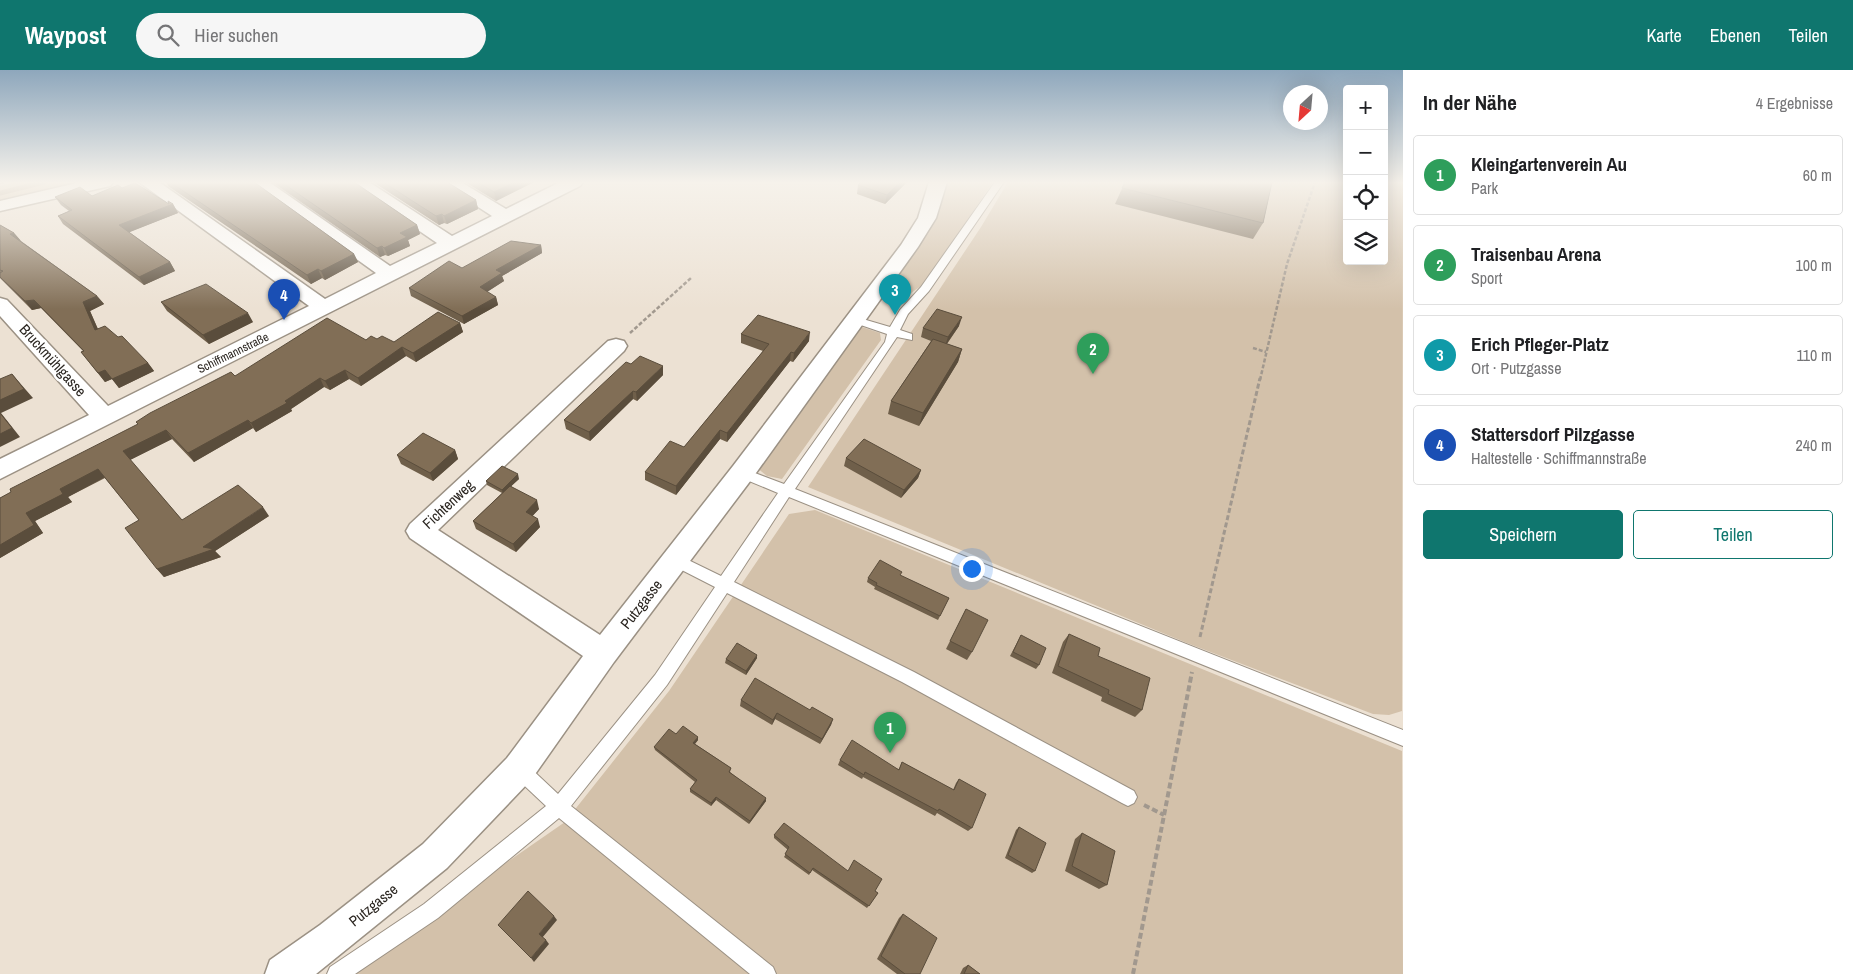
<!DOCTYPE html>
<html lang="de">
<head>
<meta charset="utf-8">
<style>
  :root { --surface:#fff; --page:#f6f6f6; --text:#202124; --muted:#757577; --line:#e0e0e0; --accent:#0f766e }
  body { margin:0; font-family:"Archivo Narrow",sans-serif; background:var(--page); color:var(--text) }
  .controls { position:absolute; right:15px; top:15px; display:grid; overflow:hidden; border-radius:5px; box-shadow:0 5px 20px #0002 }
  .controls button { width:45px; height:45px; display:grid; place-items:center; padding:0; border:0; border-bottom:1px solid var(--line); background:var(--surface); color:var(--text); font:25px sans-serif }
  .compass { position:absolute; left:1283px; top:15px; width:45px; height:45px; border-radius:50%; background:var(--surface); box-shadow:0 5px 20px #0002; rotate:206deg }
  .you { position:absolute; left:971px; top:498px; width:18px; height:18px; margin:-12px; border:4px solid #fff; border-radius:50%; background:#1a73e8; box-shadow:0 0 0 8px #1a73e833 }
  .badge { display:grid; place-items:center; width:32px; height:32px; border-radius:50%; background:var(--accent); color:#fff; font-size:16px; font-weight:700 }
  .pin { position:absolute; translate:-50% -41px; filter:drop-shadow(0 1px 2px #0008) }
  .pin::after { content:''; position:absolute; top:26px; width:18px; height:15px; background:inherit; clip-path:polygon(0 0,100% 0,50% 100%) }
  .list { margin:0; padding:0; list-style:none }
  h2 { display:flex; justify-content:space-between; align-items:center; height:65px; margin:0; padding:0 20px; font-size:21px }
  h2 small { font-size:16px; font-weight:400; color:var(--muted) }
  .list li { display:grid; grid-template-columns:32px 1fr auto; gap:15px; align-items:center; box-sizing:border-box; height:80px; margin:0 10px 10px; padding:0 10px; border:1px solid var(--line); border-radius:5px }
  .list b { display:block; font-size:19px; white-space:nowrap }
  .list p { margin:0; font-size:16px; white-space:nowrap; color:var(--muted) }
  .list em { font-size:16px; font-style:normal; color:var(--muted) }
  .actions { display:flex; gap:10px; padding:15px 20px }
  .actions a { flex:1; padding:11px 0; border:1px solid var(--accent); border-radius:5px; text-align:center; font-size:18px; color:var(--accent) }
  .actions .main { background:var(--accent); color:#fff }
  .icon { flex:none; width:28px; height:28px; fill:none; stroke:currentColor; stroke-width:2; stroke-linecap:round; stroke-linejoin:round }
  .map { position:relative; flex:none; width:1403px; height:904px; overflow:hidden }
  header { display:flex; align-items:center; gap:30px; box-sizing:border-box; height:70px; padding:0 25px; background:var(--accent); color:#fff }
  header strong { font-size:24px }
  nav { display:flex; gap:28px; margin-inline-start:auto; font-size:18px }
  .search { width:350px; height:45px; background:var(--page); display:flex; align-items:center; gap:12px; box-sizing:border-box; padding:0 18px; border-radius:28px; color:var(--muted); font-size:19px }
  main { display:flex }
  aside { flex:1; background:var(--surface) }
  .map>svg:first-child { display:block }
  .green { fill:#d3c1aa }
  .lines { fill:none; stroke-linecap:round; stroke-linejoin:round }
  .stream { stroke:#a8937a; stroke-width:5 }
  .lane-casing { stroke:#9b9184; stroke-width:2 }
  .street-casing { stroke:#9b9184; stroke-width:3 }
  .path-far2 { stroke:#a1988e; stroke-width:2.5; stroke-dasharray:4 2; stroke-linecap:butt }
  .path-far1 { stroke:#a1988e; stroke-width:3; stroke-dasharray:5 2.5; stroke-linecap:butt }
  .path { stroke:#a1988e; stroke-width:4; stroke-dasharray:6 3; stroke-linecap:butt }
  .lane { fill:#fff; fill-rule:evenodd }
  .street { fill:#fff; fill-rule:evenodd }
  .wall { fill:#6f5f4a }
  .shaded-wall { fill:#5a4d3c }
  .building { fill:#816e56; stroke:#5a4d3c }
  .labels { text-anchor:middle; dominant-baseline:central; stroke-width:5; stroke-linejoin:round; paint-order:stroke }
  .far-street-label { font-size:12px; fill:#2b2621; stroke:#fff }
  .street-label { font-size:15px; fill:#2b2621; stroke:#fff }
</style>
</head>
<body>
<header>
<strong>Waypost</strong>
<div class="search"><svg class="icon" aria-label="search" viewBox="0 0 24 24"><circle cx="10" cy="10" r="6"/><path d="M15 15l6 6"/></svg>Hier suchen</div>
<nav><a>Karte</a><a>Ebenen</a><a>Teilen</a></nav>
</header>
<main>
<div class="map">
<svg width="1403" height="904" viewBox="0 0 1403 904">
  <rect width="100%" height="100%" fill="#ece1d3"/>
  <path class="green" d="M 14,112 L 84,112 L 0,132 L 0,116 Z
    M 945,112 L 993,112 L 925,213 L 907,226 L 886,219 L 928,163 Z
    M 1008,112 L 1347,112 L 1347,191 L 1384,191 L 1384,112 L 1403,112 L 1402,641 L 1389,645 L 1373,644 L 1187,573 L 808,417 L 981,157 Z
    M 859,256 L 880,263 L 881,270 L 782,409 L 767,406 L 757,398 Z
    M 815,440 L 1402,681 L 1403,904 L 345,904 L 565,752 L 669,621 L 789,444 Z"/>
  <g class="lines">
    <path class="stream" d="M 0,123 L 44,112"/>
    <g class="lane-casing">
      <path id="lane" d="M 995,112 L 1004,112 L 929,221 L 908,244 L 900,260 L 912,264 L 912,270 L 897,267 L 795,419 L 1403,660 L 1403,676 L 789,427 L 734,512 L 914,602 L 1134,721 L 1137,727 L 1134,733 L 1128,736 L 1122,733 L 902,612 L 727,523 L 667,615 L 571,736 L 773,897 L 776,904 L 750,904 L 559,748 L 438,848 L 355,904 L 327,904 L 330,897 L 424,834 L 546,736 L 513,705 L 510,699 L 513,693 L 519,691 L 525,693 L 558,724 L 655,605 L 715,517 L 670,494 L 668,490 L 670,486 L 680,486 L 721,506 L 778,423 L 737,406 L 735,403 L 737,400 L 747,400 L 784,414 L 885,272 L 887,264 L 852,252 L 852,248 L 856,247 L 890,257 L 900,240 L 921,217 Z"/>
    </g>
    <g class="street-casing">
      <path id="street" d="M 81,112 L 113,112 L 110,116 L 0,141 L 0,131 Z
        M 139,112 L 159,112 L 325,229 L 376,203 L 249,112 L 269,112 L 390,196 L 437,173 L 348,112 L 369,112 L 452,166 L 492,146 L 440,112 L 461,112 L 506,139 L 560,112 L 583,112 L 580,116 L 0,409 L 0,389 L 89,345 L 0,246 L 0,228 L 7,230 L 108,336 L 309,236 Z
        M 929,112 L 947,112 L 936,148 L 918,177 L 751,410 L 614,592 L 531,710 L 447,798 L 316,904 L 265,904 L 270,890 L 320,855 L 423,774 L 507,688 L 583,586 L 410,468 L 406,461 L 410,454 L 608,271 L 616,269 L 624,271 L 627,276 L 624,281 L 438,460 L 600,565 L 733,396 L 901,175 L 918,148 Z"/>
    </g>
    <path class="path-far2" d="M 0,113 L 6,112
      M 630,263 L 691,208
      M 1253,278 L 1266,282
      M 1260,310 L 1287,194 L 1315,112"/>
    <path class="path-far1" d="M 1200,567 L 1260,308"/>
    <path class="path" d="M 1144,735 L 1164,745
      M 1133,904 L 1192,602"/>
    <use href="#lane" class="lane"/>
    <use href="#street" class="street"/>
  </g>
  <path class="wall" d="M 166,112 L 254,112 L 354,184 L 358,192 L 325,210 L 322,208 L 311,214 L 168,116 Z
    M 272,112 L 354,112 L 417,155 L 420,164 L 408,170 L 410,176 L 388,186 L 385,185 L 380,187 Z
    M 373,112 L 447,112 L 476,130 L 478,139 L 447,154 L 444,153 L 439,155 Z
    M 465,112 L 534,112 L 496,131 Z
    M 861,112 L 907,112 L 885,134 L 857,124 L 858,115 Z
    M 1125,112 L 1273,112 L 1272,113 L 1263,153 L 1253,169 L 1115,134 Z
    M 122,118 L 169,134 L 173,134 L 178,143 L 129,162 L 170,192 L 175,201 L 144,215 L 63,154 L 58,146 L 69,141 L 61,135 L 55,127 L 92,126 Z
    M 0,155 L 14,163 L 21,171 L 97,226 L 104,234 L 90,241 L 98,259 L 148,293 L 154,301 L 119,318 L 112,309 L 105,312 L 81,282 L 83,281 L 41,238 L 32,240 L 0,208 Z
    M 541,175 L 542,183 L 502,206 L 504,211 L 487,222 L 496,227 L 498,235 L 464,254 L 411,226 L 409,218 L 462,198 Z
    M 161,232 L 253,252 L 209,274 L 167,241 Z
    M 460,253 L 463,262 L 416,292 L 406,286 L 361,316 L 349,309 L 330,320 L 324,317 L 291,339 L 292,341 L 256,362 L 253,358 L 194,392 L 172,369 L 130,390 L 182,450 L 269,446 L 215,481 L 221,487 L 164,507 L 157,499 L 139,450 L 105,408 L 68,427 L 72,432 L 35,451 L 43,463 L 0,488 L 0,428 L 235,306 L 366,270 L 377,269 L 394,272 Z
    M 959,256 L 947,274 L 962,279 L 958,292 L 919,356 L 888,344 L 891,331 L 931,271 L 921,267 L 923,258 Z
    M 741,264 L 809,271 L 793,292 L 790,291 L 727,372 L 720,369 L 676,425 L 645,410 L 645,402 L 684,377 L 763,281 L 741,273 Z
    M 631,294 L 663,305 L 637,331 L 633,329 L 590,371 L 566,359 L 564,350 Z
    M 455,380 L 458,389 L 433,411 L 401,394 L 397,385 Z
    M 846,388 L 921,400 L 918,408 L 901,428 L 844,396 Z
    M 519,409 L 511,416 L 539,439 L 532,446 L 540,457 L 516,482 L 476,459 L 473,451 L 502,423 L 487,415 L 486,411 Z
    M 901,506 L 949,528 L 938,550 L 874,519 L 875,517 L 867,512 L 868,508 Z
    M 966,539 L 972,582 L 967,590 L 946,579 Z
    M 1069,564 L 1098,586 L 1142,640 L 1135,647 L 1101,631 L 1102,627 L 1052,603 L 1063,572 Z
    M 1021,565 L 1039,595 L 1036,599 L 1010,586 Z
    M 757,588 L 746,605 L 725,593 L 726,589 Z
    M 741,630 L 810,640 L 833,649 L 831,655 L 820,674 L 775,649 L 772,655 L 740,636 Z
    M 676,664 L 698,670 L 695,674 L 731,698 L 730,702 L 766,731 L 749,754 L 716,730 L 711,736 L 690,722 L 690,719 L 695,712 L 655,680 L 654,677 Z
    M 840,690 L 899,699 L 902,692 L 953,720 L 956,713 L 959,709 L 972,758 L 968,761 L 937,743 L 935,746 L 863,707 L 862,709 L 838,695 Z
    M 1019,757 L 1035,801 L 1032,803 L 1005,788 L 1016,760 Z
    M 1082,763 L 1107,815 L 1099,819 L 1065,801 L 1075,769 Z
    M 774,765 L 875,821 L 878,823 L 867,838 L 812,800 L 809,805 L 784,787 L 788,780 L 774,768 Z
    M 903,844 L 920,904 L 897,904 L 877,889 L 899,848 Z
    M 968,895 L 980,904 L 960,904 L 963,898 Z"/>
  <path class="shaded-wall" d="M 515,112 L 534,112 L 496,131 L 494,122 Z
    M 900,112 L 907,112 L 885,134 L 887,125 Z
    M 476,130 L 478,139 L 447,154 L 444,146 Z
    M 173,134 L 178,143 L 125,164 L 119,155 Z
    M 442,144 L 444,153 L 439,155 L 436,146 Z
    M 417,155 L 420,164 L 408,170 L 410,176 L 388,186 L 384,178 L 400,163 Z
    M 14,163 L 21,171 L 10,164 Z
    M 541,175 L 542,183 L 502,206 L 504,211 L 482,225 L 480,217 L 496,200 Z
    M 382,176 L 385,185 L 380,187 L 377,178 Z
    M 354,184 L 358,192 L 325,210 L 321,201 Z
    M 170,192 L 175,201 L 144,215 L 139,207 Z
    M 318,199 L 322,208 L 311,214 L 307,205 Z
    M 97,226 L 104,234 L 90,241 L 102,269 L 95,260 L 83,232 Z
    M 496,227 L 498,235 L 464,254 L 462,246 Z
    M 34,230 L 41,238 L 32,240 L 25,231 Z
    M 248,243 L 253,252 L 209,274 L 203,265 Z
    M 962,247 L 959,256 L 945,276 L 948,267 Z
    M 460,253 L 463,262 L 416,292 L 413,283 Z
    M 810,262 L 809,271 L 793,292 L 794,283 Z
    M 402,277 L 406,286 L 361,316 L 358,308 Z
    M 962,279 L 958,292 L 919,356 L 923,343 Z
    M 791,282 L 790,291 L 727,372 L 727,363 Z
    M 148,293 L 154,301 L 119,318 L 112,309 Z
    M 663,296 L 663,305 L 637,331 L 636,322 Z
    M 105,300 L 112,309 L 105,312 L 98,303 Z
    M 345,300 L 349,309 L 330,320 L 325,311 Z
    M 12,304 L 33,328 L 1,343 L 20,367 L 0,377 L 0,330 Z
    M 320,308 L 324,317 L 291,339 L 292,341 L 256,362 L 251,353 Z
    M 633,321 L 633,329 L 590,371 L 589,362 Z
    M 248,350 L 253,358 L 194,392 L 188,383 Z
    M 166,360 L 172,369 L 130,390 L 123,381 Z
    M 720,360 L 720,369 L 676,425 L 676,416 Z
    M 455,380 L 458,389 L 433,411 L 430,403 Z
    M 98,399 L 105,407 L 68,427 L 72,432 L 35,451 L 43,463 L 0,488 L 0,475 L 26,443 L 60,419 Z
    M 921,400 L 918,408 L 901,428 L 904,420 Z
    M 518,404 L 519,409 L 503,424 L 502,420 Z
    M 537,430 L 539,439 L 528,451 L 526,442 Z
    M 263,437 L 269,446 L 215,481 L 221,487 L 164,507 L 157,499 L 203,477 Z
    M 538,449 L 540,457 L 516,482 L 513,474 Z
    M 757,585 L 757,588 L 746,605 L 746,601 Z
    M 777,643 L 775,649 L 772,655 L 773,650 Z
    M 833,649 L 831,655 L 820,674 L 822,669 Z
    M 698,667 L 698,670 L 693,676 L 693,673 Z
    M 716,727 L 716,730 L 711,736 L 711,733 Z
    M 766,728 L 766,731 L 749,754 L 750,751 Z
    M 554,846 L 557,850 L 542,868 L 539,864 Z
    M 546,870 L 549,874 L 534,892 L 531,888 Z"/>
  <path class="building" d="M 170,112 L 254,112 L 354,184 L 321,201 L 318,199 L 307,205 Z
    M 281,112 L 354,112 L 417,155 L 400,163 L 407,167 L 384,178 L 382,176 L 377,178 Z
    M 383,112 L 447,112 L 476,130 L 444,146 L 442,144 L 436,146 Z
    M 477,112 L 515,112 L 494,122 Z
    M 861,112 L 900,112 L 887,125 L 858,115 Z
    M 1125,112 L 1272,112 L 1263,153 L 1122,118 Z
    M 135,113 L 169,134 L 168,131 L 173,134 L 119,155 L 170,192 L 139,207 L 58,146 L 72,140 L 55,127 L 80,117 L 92,126 L 118,115 L 122,118 Z
    M 0,155 L 14,163 L 10,164 L 97,226 L 83,232 L 95,260 L 105,256 L 118,267 L 122,266 L 148,293 L 112,309 L 105,300 L 98,303 L 81,282 L 84,281 L 34,230 L 25,231 L 0,207 L 0,203 L 3,201 L 0,200 Z
    M 511,171 L 541,175 L 496,200 L 502,203 L 480,217 L 496,227 L 462,246 L 409,218 L 449,191 L 462,198 Z
    M 206,214 L 248,243 L 203,265 L 161,232 Z
    M 937,239 L 962,247 L 948,267 L 923,258 Z
    M 438,242 L 460,253 L 413,283 L 402,277 L 358,308 L 345,300 L 325,311 L 320,308 L 285,331 L 287,333 L 251,353 L 248,350 L 188,383 L 166,360 L 123,381 L 182,450 L 238,415 L 263,437 L 203,477 L 214,479 L 157,499 L 125,458 L 139,450 L 98,399 L 60,419 L 63,424 L 26,443 L 34,455 L 0,475 L 0,428 L 11,422 L 10,419 L 138,354 L 136,352 L 150,343 L 231,302 L 235,306 L 327,248 L 366,270 L 371,266 L 377,269 L 382,266 L 394,272 Z
    M 758,245 L 810,262 L 794,283 L 791,282 L 727,363 L 720,360 L 676,416 L 645,402 L 670,371 L 684,377 L 769,274 L 741,264 Z
    M 933,269 L 962,279 L 923,343 L 891,331 Z
    M 640,286 L 663,296 L 636,322 L 633,321 L 589,362 L 564,350 L 626,292 L 631,294 Z
    M 12,304 L 24,319 L 0,330 L 0,309 Z
    M 0,343 L 12,358 L 0,364 Z
    M 423,363 L 455,380 L 430,403 L 397,385 Z
    M 864,369 L 921,400 L 904,420 L 846,388 Z
    M 502,396 L 518,404 L 502,420 L 486,411 Z
    M 510,416 L 537,430 L 526,442 L 538,449 L 513,474 L 473,451 Z
    M 880,490 L 902,502 L 900,505 L 949,528 L 940,546 L 876,515 L 877,513 L 868,508 Z
    M 966,539 L 988,550 L 972,582 L 950,571 Z
    M 1069,564 L 1100,578 L 1098,586 L 1150,608 L 1142,640 L 1108,624 L 1109,620 L 1058,596 Z
    M 1021,565 L 1046,578 L 1039,595 L 1013,582 Z
    M 737,573 L 757,585 L 746,601 L 726,589 Z
    M 755,608 L 810,640 L 812,637 L 833,649 L 822,669 L 777,643 L 773,650 L 741,630 Z
    M 683,656 L 698,667 L 693,673 L 731,698 L 729,702 L 766,728 L 750,751 L 716,727 L 711,733 L 690,719 L 697,710 L 654,677 L 669,659 L 676,664 Z
    M 852,670 L 899,700 L 902,692 L 954,720 L 959,709 L 986,724 L 972,758 L 939,739 L 938,741 L 865,702 L 864,705 L 840,690 Z
    M 784,753 L 848,801 L 854,790 L 882,809 L 875,821 L 878,823 L 869,836 L 813,798 L 810,803 L 785,784 L 789,777 L 774,765 Z
    M 1019,757 L 1046,773 L 1035,801 L 1008,785 Z
    M 1082,763 L 1115,781 L 1107,815 L 1072,796 Z
    M 528,821 L 554,846 L 539,864 L 546,870 L 531,888 L 498,855 Z
    M 903,844 L 937,868 L 920,904 L 905,904 L 881,886 Z
    M 968,895 L 980,904 L 964,904 Z"/>
  <linearGradient id="sky" x2="0" y2="1"><stop stop-color="#8ea7bc"/><stop offset="0.47" stop-color="#f6f2eb"/><stop offset="1" stop-color="#f6f2eb" stop-opacity="0"/></linearGradient>
  <rect width="1403" height="239" fill="url(#sky)"/>
  <g class="labels">
    <g class="far-street-label">
      <text transform="translate(233 283) rotate(-26)">Schiffmannstraße</text>
    </g>
    <g class="street-label">
      <text transform="translate(53 290) rotate(48)">Bruckmühlgasse</text>
      <text transform="translate(448 434) rotate(-43)">Fichtenweg</text>
      <text transform="translate(641 534) rotate(-52)">Putzgasse</text>
      <text transform="translate(373 835) rotate(-39)">Putzgasse</text>
    </g>
  </g>
</svg>
<div class="controls">
<button>+</button>
<button>−</button>
<button><svg class="icon" aria-label="locate" viewBox="0 0 24 24"><circle cx="12" cy="12" r="6"/><path d="M12 2v4M12 18v4M2 12h4M18 12h4"/></svg></button>
<button><svg class="icon" aria-label="layers" viewBox="0 0 24 24"><path d="M12 4l9 5-9 5-9-5zM3 14l9 5 9-5"/></svg></button>
</div>
<svg class="compass" viewBox="-18 -18 36 36"><path d="M0-13l5 13h-10z" fill="#e53935"/><path d="M0 13l5-13h-10z" fill="#757577"/></svg>
<div class="you"></div>
<div class="pin badge" style="left:890px;top:683px;background:#2e9e5b">1</div>
<div class="pin badge" style="left:1093px;top:304px;background:#2e9e5b">2</div>
<div class="pin badge" style="left:895px;top:245px;background:#0f9aa8">3</div>
<div class="pin badge" style="left:284px;top:250px;background:#1a4fb4">4</div>
</div>
<aside>
<h2>In der Nähe<small>4 Ergebnisse</small></h2>
<ul class="list">
<li><span class="badge" style="background:#2e9e5b">1</span><div><b>Kleingartenverein Au</b><p>Park</p></div><em>60 m</em></li>
<li><span class="badge" style="background:#2e9e5b">2</span><div><b>Traisenbau Arena</b><p>Sport</p></div><em>100 m</em></li>
<li><span class="badge" style="background:#0f9aa8">3</span><div><b>Erich Pfleger-Platz</b><p>Ort · Putzgasse</p></div><em>110 m</em></li>
<li><span class="badge" style="background:#1a4fb4">4</span><div><b>Stattersdorf Pilzgasse</b><p>Haltestelle · Schiffmannstraße</p></div><em>240 m</em></li>
</ul>
<div class="actions"><a class="main">Speichern</a><a>Teilen</a></div>
</aside>
</main>
</body>
</html>
